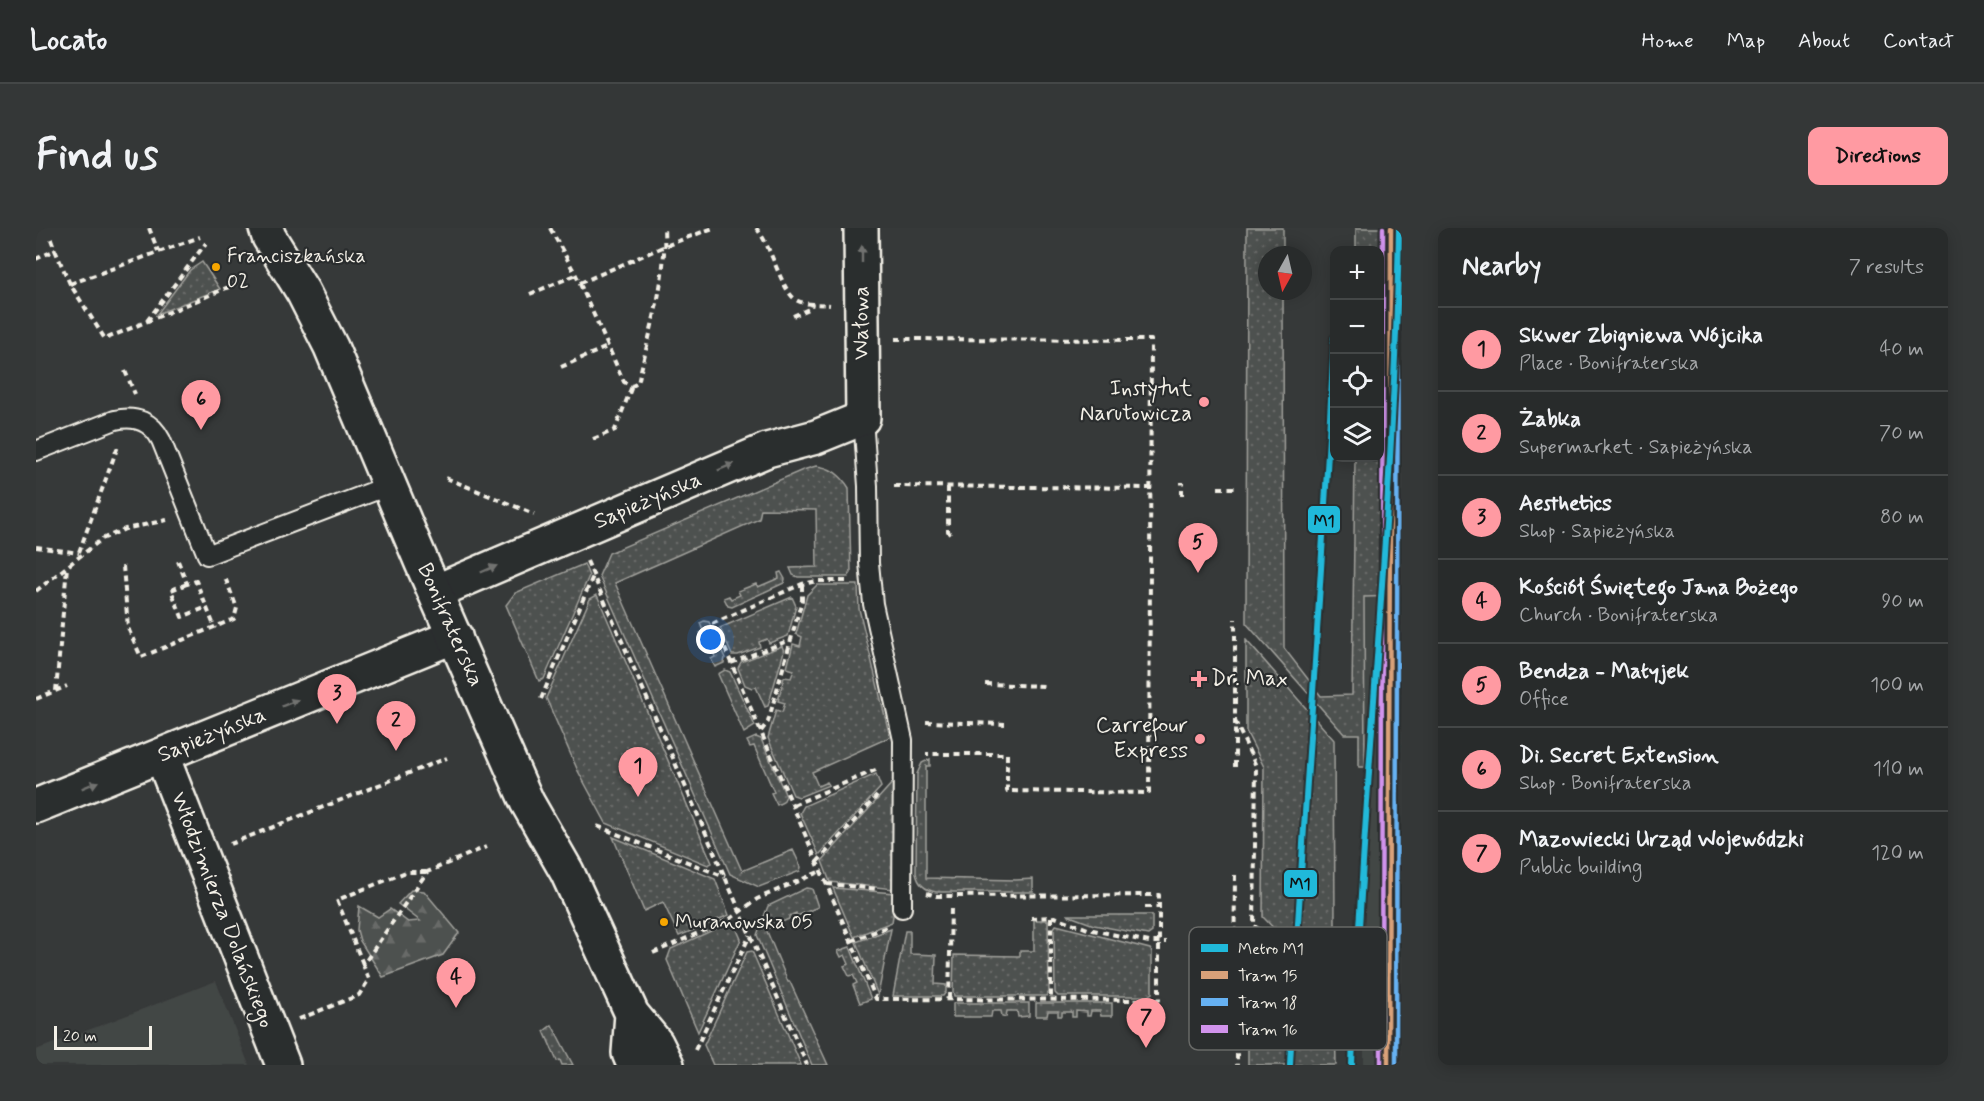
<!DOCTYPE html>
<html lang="en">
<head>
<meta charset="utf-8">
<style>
  :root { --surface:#282b2b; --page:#343737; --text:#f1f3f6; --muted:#a5a7a9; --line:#444747; --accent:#ff9aa2 }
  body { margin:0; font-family:Mynerve,sans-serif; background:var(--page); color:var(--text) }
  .controls { position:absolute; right:18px; top:18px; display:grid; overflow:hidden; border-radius:12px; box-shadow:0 3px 15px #0003 }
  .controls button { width:54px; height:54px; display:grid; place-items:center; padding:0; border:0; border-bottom:2px solid var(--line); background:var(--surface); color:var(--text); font:30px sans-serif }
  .compass { position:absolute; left:1222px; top:18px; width:54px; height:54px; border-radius:50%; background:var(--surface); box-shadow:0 3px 15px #0003; rotate:188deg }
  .scale { position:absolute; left:18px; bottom:15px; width:98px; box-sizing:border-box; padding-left:6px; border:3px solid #f4f1e8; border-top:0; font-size:16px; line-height:21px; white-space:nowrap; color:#f4f1e8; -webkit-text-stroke:4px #2a2d2e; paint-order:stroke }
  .you { position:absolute; left:675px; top:412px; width:21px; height:21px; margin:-15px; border:4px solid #fff; border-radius:50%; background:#1a73e8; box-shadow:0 0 0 9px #1a73e833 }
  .badge { display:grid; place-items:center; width:39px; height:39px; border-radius:50%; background:var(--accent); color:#111; font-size:20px; font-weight:700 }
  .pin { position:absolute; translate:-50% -50px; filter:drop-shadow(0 2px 3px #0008) }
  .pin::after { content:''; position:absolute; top:32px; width:21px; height:18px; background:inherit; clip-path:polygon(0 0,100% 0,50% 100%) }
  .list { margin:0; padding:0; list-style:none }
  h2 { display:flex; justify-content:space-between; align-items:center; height:78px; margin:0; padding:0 24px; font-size:26px }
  h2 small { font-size:20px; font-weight:400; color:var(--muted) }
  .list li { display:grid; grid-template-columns:39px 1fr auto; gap:18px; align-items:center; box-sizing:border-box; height:84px; padding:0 24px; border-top:2px solid var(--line) }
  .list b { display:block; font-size:22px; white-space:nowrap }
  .list p { margin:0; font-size:20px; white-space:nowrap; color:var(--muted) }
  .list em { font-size:20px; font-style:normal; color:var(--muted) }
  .icon { flex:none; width:33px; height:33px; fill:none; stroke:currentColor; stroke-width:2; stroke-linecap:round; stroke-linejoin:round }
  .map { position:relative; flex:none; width:1366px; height:837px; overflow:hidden; border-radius:12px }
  header { display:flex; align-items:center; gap:36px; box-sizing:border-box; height:84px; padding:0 30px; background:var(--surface); border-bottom:2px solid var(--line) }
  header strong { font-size:28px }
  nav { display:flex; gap:33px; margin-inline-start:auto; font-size:21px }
  .intro { display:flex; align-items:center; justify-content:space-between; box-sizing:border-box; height:144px; padding:0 36px }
  h1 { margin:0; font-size:42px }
  .button { padding:15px 27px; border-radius:12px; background:var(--accent); color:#111; font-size:21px; font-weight:700 }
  main { display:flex; gap:36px; padding:0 36px }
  aside { flex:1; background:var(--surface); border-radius:12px; box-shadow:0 3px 15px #0003 }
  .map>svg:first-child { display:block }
  .built { fill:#434645 }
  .grass { fill:url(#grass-dots); stroke:#a1a19c; stroke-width:1.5 }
  .forest { fill:url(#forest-firs); stroke:#a1a19c; stroke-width:1.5 }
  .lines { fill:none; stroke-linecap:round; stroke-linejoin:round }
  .lane-casing { stroke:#f4f1e8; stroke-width:22 }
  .street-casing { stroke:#f4f1e8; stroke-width:38 }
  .secondary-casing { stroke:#f4f1e8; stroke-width:38 }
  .path { stroke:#f4f1e8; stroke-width:4; stroke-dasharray:6 4.5; stroke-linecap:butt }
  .lane { stroke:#2a2d2e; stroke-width:18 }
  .street { stroke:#2a2d2e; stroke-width:33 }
  .secondary { stroke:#2a2d2e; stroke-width:33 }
  .tram-1-casing { stroke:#2a2d2e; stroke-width:9 }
  .tram-2-casing { stroke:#2a2d2e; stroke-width:9 }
  .tram-3-casing { stroke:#2a2d2e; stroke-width:9 }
  .tram-1 { stroke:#d9a179; stroke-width:4.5 }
  .tram-2 { stroke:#66b1f2; stroke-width:4.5 }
  .tram-3 { stroke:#d193ec; stroke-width:4.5 }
  .metro-1-casing { stroke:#2a2d2e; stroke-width:10 }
  .metro-1 { stroke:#20b9da; stroke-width:6 }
  .oneway { fill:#71726f }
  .bus-dot { fill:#f7a600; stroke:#2a2d2e; stroke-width:2 }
  .poi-dot { fill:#ff9aa2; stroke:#2a2d2e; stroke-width:2 }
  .labels { text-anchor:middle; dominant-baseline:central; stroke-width:4.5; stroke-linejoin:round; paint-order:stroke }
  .bus-label { font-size:20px; fill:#f4f1e8; stroke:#2a2d2e; text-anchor:start }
  .street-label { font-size:22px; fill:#f4f1e8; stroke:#2a2d2e }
  .poi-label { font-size:22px; fill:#f4f1e8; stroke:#2a2d2e; text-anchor:end }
  .key { fill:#2a2d2e; stroke:#676866; stroke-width:1.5 }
  .key-label { font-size:16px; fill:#f4f1e8 }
  .line-badge { stroke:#2a2d2e; stroke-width:2 }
  .pale-badge-label { font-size:16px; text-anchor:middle; font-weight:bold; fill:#111 }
</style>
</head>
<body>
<header>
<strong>Locato</strong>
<nav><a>Home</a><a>Map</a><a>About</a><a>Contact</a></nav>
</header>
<div class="intro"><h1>Find us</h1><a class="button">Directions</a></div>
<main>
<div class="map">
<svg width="1366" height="837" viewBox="0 0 1366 837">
  <defs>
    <pattern id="grass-dots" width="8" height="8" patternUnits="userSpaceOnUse" patternTransform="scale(1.5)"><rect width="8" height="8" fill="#4e514f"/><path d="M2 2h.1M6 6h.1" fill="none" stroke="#686a68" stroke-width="1.8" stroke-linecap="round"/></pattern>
    <pattern id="forest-firs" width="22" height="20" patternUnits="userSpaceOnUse" patternTransform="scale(1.5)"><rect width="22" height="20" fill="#4e514f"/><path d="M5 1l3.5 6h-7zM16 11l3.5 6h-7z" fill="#686a68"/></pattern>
  </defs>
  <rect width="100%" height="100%" fill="#363939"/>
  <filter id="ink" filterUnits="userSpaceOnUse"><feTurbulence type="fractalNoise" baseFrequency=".0167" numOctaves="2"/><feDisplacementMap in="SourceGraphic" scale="12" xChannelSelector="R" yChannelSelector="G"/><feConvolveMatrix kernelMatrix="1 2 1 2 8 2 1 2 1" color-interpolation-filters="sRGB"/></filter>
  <g filter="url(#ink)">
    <path class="built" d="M 1362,0 L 1359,837 L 1328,837 L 1328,368 L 1344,230 L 1344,22 Z
      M 180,753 L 213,837 L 0,837 L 0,822 Z"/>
    <path class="grass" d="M 1211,0 L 1247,0 L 1247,27 L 1231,27 L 1231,63 L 1247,63 L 1248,420 L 1285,468 L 1316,467 L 1319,230 L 1344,230 L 1344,22 L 1320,22 L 1320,0 L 1362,0 L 1362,368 L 1328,369 L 1329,539 L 1323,539 L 1323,506 L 1308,506 L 1210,395 Z
      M 166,34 L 184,61 L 121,86 L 154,42 Z
      M 780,238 C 795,239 805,247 813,260 L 815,345 L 812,349 L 762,349 L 757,347 L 754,340 L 781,339 L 780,282 L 725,281 L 723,291 L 579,355 L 706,643 L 757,622 L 765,639 L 764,643 L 723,659 L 694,646 L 563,348 L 573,325 L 767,242 Z
      M 548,336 L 553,348 L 508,451 L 503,453 L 470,377 L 479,365 Z
      M 745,344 L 749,351 L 748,355 L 696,379 L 692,378 L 688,370 L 693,368 L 695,371 L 704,367 L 702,363 L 720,356 L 722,359 L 743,350 L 742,345 Z
      M 781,357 L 822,357 L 823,381 L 854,509 L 776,544 L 782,558 L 791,554 L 793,557 L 763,569 L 757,567 L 732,510 L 740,482 L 746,484 L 749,475 L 742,473 L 748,449 L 755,450 L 758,442 L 751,440 L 757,416 L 764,418 L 766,409 L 760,406 L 771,367 Z
      M 561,367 L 676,635 L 672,637 L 570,595 L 542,543 L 510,470 L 554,371 Z
      M 756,369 L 760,378 L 752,408 L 733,415 L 731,411 L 723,414 L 724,419 L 702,427 L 696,427 L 684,400 Z
      M 668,393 L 673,394 L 689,430 L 688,435 L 679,439 L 675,431 L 679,429 L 670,408 L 666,410 L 664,405 L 667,403 L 664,395 Z
      M 1210,412 L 1298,512 L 1299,696 L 1298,711 L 1288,716 L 1250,713 L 1227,689 L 1228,539 L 1210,503 Z
      M 746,418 L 748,423 L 732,478 L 729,479 L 720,459 L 716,460 L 709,457 L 702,440 L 705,434 Z
      M 689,442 L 694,444 L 719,498 L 708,505 L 682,446 Z
      M 720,509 L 725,511 L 750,568 L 747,574 L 741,577 L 735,565 L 738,564 L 718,518 L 714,519 L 711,513 Z
      M 894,531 L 894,538 L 890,538 L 890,650 L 980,652 L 997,651 L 997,664 L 900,664 C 889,662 882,656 880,645 L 881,546 L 886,535 Z
      M 840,546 L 845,559 L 783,627 L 764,585 L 768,578 Z
      M 858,553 L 858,661 L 794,654 L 786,633 Z
      M 577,609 L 679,651 L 693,687 L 643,708 L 627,674 L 608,683 Z
      M 770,660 L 776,661 L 782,679 L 761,688 L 760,685 L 753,688 L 753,691 L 730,701 L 752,754 L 754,754 L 792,837 L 776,837 L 721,707 L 732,678 Z
      M 797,660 L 858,665 L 858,682 L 856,694 L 818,709 Z
      M 1031,687 L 1116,687 L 1116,704 L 1112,707 L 1058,697 Z
      M 998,692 L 1012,692 L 1013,764 L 1010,768 L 918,768 L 917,764 L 918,727 L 984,728 L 984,723 L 998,723 Z
      M 697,693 L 705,711 L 662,804 L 631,732 L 635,721 Z
      M 1020,697 L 1114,721 L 1116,724 L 1116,765 L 1112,768 L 1022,768 L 1019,765 L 1018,700 Z
      M 855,701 L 842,767 L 820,714 Z
      M 869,703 L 874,703 L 874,726 L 900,727 L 899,756 L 910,757 L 910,764 L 907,768 L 857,768 Z
      M 1209,718 L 1220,721 L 1282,726 L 1298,745 L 1300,837 L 1212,837 L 1212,758 L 1209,758 Z
      M 814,719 L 835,771 L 824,775 L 817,757 L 821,755 L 817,747 L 813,748 L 808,738 L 813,736 L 809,727 L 805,729 L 802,723 Z
      M 716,723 L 765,837 L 677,837 L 668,817 L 711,724 Z
      M 918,775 L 993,775 L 993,788 L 982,789 L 981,783 L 971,783 L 970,789 L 966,788 L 965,783 L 956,783 L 955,789 L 917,789 L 917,776 Z
      M 1000,775 L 1076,775 L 1076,788 L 1065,788 L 1064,783 L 1055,783 L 1054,788 L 1051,788 L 1051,784 L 1040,783 L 1040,789 L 1036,789 L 1036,784 L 1026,784 L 1026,788 L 1022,788 L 1022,783 L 1012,783 L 1011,788 L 1000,788 Z
      M 516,797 L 537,837 L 526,837 L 524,832 L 521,833 L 508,803 Z"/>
    <path class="forest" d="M 375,662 L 388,663 L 423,705 L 407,727 L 347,749 L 324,713 L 321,702 L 323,678 L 342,689 L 354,681 L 372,694 L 384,693 L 362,676 Z"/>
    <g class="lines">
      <g class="lane-casing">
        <path id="lane" d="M 827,190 L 832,258 L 833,335 L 837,376 L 867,512 L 866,680
          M 0,223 L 79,192 C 100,187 116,194 125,212 L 171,327 L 354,257"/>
      </g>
      <g class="street-casing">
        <path id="street" d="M 399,364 L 731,222 L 780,209 L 827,190 L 825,0
          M 126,528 L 247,837
          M 0,578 L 419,408"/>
      </g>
      <g class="secondary-casing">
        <path id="secondary" d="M 230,0 L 233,9 L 267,64 L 295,119 L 386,335 L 491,574 L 531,644 L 596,786 L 620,815 L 631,837
          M 596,786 L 593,825 L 598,837"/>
      </g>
      <path class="path" d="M 113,0 L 122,23
        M 514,0 L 540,47 L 588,154 L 596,158 L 602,155 L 603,151 C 614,102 631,51 628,0
        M 720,0 C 736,17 745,65 762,73 C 771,77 784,76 794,77
        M 15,11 L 19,22
        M 0,31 L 19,22 L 34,56 L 69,111 L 200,56
        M 544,55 L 629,18 L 677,0
        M 34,56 L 164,9
        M 494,66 L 540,47
        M 757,88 L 775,80 L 776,75
        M 111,93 L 170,15
        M 859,111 L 1115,112 L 1113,565 L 971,563 L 971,526 L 890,526
        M 525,139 L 571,119
        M 89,143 L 99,166
        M 557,211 L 579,202 L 596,158
        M 410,250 L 498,286
        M 858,258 L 1118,260
        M 912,259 L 912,303 L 916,310
        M 1182,260 L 1199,260
        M 1146,267 L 1146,254
        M 0,319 L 43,325
        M 43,324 L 82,218
        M 142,333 L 151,356 L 160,353 L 179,400
        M 551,333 L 771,837
        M 87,338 L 92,400 L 105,429 L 198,391 L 201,380 L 188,347
        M 810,353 L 781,353 L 766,356 L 678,395 L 840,771 L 1123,772 L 1123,667 L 900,668 L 891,665
        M 151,356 L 135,362 L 146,389 L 171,379
        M 0,363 L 66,311 L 89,301 L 131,292
        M 695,435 L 754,412
        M 949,456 L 1009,458
        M 20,463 L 31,339
        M 0,471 L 31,458
        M 505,471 L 557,348
        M 1199,493 L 1220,538 L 1218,698 L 1249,718 L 1310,723
        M 890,494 L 969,496
        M 725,503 L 732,494 L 766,372 L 766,356
        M 1199,539 L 1199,391
        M 757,577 L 842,541
        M 561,598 L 689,649
        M 194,616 L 411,530
        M 781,634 L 841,568
        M 1199,647 L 1198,758 L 1201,780 L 1201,837
        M 791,656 L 842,661
        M 1109,679 L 1123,679
        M 1015,689 L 1015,771
        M 995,690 L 1019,689 L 1052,701 L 1113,714 L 1130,714
        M 815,713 L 851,699
        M 1187,715 L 1215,715 L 1226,704
        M 617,725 L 694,691 L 721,671 L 785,643
        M 327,736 L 301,672 L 370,644 L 391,644
        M 913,771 L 915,680
        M 263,791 L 323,767 L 333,751 L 327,737 L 391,644 L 450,619
        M 659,822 L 714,707"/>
      <use href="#lane" class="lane"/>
      <use href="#street" class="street"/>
      <use href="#secondary" class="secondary"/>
      <g class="tram-1-casing">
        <path id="tram-1" d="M 1352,837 L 1355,0"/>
      </g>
      <g class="tram-2-casing">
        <path id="tram-2" d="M 1360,837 L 1362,0"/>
      </g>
      <g class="tram-3-casing">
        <path id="tram-3" d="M 1345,837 L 1347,0"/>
      </g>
      <use href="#tram-1" class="tram-1"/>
      <use href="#tram-2" class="tram-2"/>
      <use href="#tram-3" class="tram-3"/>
      <g class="metro-1-casing">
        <path id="metro-1" d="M 1254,837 C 1266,594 1287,353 1298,110
          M 1316,837 C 1327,558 1358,280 1363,0"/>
      </g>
      <use href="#metro-1" class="metro-1"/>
    </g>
    <defs><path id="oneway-solid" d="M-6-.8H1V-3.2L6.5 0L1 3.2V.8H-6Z" transform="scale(1.5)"/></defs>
    <g class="oneway">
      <use href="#oneway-solid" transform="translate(826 26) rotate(-90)"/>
      <use href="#oneway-solid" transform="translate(690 239) rotate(-23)"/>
      <use href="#oneway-solid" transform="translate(453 341) rotate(-23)"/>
      <use href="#oneway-solid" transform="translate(254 475) rotate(-22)"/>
      <use href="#oneway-solid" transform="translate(54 557) rotate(-22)"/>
    </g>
  </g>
  <g class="bus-dot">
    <circle cx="180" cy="39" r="5"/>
    <circle cx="628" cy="694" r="5"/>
  </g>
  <g class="poi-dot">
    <circle cx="1168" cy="174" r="6"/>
    <path d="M1160 442h6v6h6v6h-6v6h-6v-6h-6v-6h6z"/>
    <circle cx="1164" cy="511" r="6"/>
  </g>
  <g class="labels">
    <g class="bus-label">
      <text x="191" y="28">Franciszkańska<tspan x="191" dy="25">02</tspan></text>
      <text x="639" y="694">Muranowska 05</text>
    </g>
    <g class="street-label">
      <text transform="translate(826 95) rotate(-90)">Wałowa</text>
      <text transform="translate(612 273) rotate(-23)">Sapieżyńska</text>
      <text transform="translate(414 397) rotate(66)">Bonifraterska</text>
      <text transform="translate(176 507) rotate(-22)">Sapieżyńska</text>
      <text transform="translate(186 682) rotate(69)">Włodzimierza Dolańskiego</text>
    </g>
    <g class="poi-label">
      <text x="1156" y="161">Instytut<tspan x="1156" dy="25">Narutowicza</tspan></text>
      <text x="1175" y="451" text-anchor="start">Dr. Max</text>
      <text x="1152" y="498">Carrefour<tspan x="1152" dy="25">Express</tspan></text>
    </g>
  </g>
  <rect x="1153" y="699" width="198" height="123" rx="9" class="key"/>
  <rect x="1165" y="716" width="27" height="8" fill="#20b9da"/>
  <rect x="1165" y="743" width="27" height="8" fill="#d9a179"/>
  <rect x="1165" y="770" width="27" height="8" fill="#66b1f2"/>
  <rect x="1165" y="797" width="27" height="8" fill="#d193ec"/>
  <g class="key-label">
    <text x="1202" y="726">Metro M1</text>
    <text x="1202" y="753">Tram 15</text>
    <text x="1202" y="780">Tram 18</text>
    <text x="1202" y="807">Tram 16</text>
  </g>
  <g class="line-badge">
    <rect x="1271" y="277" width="34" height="29" rx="6" fill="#20b9da"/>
    <rect x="1247" y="641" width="35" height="29" rx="6" fill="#20b9da"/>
  </g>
  <g class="pale-badge-label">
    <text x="1288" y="298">M1</text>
    <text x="1264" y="661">M1</text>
  </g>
</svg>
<div class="controls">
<button>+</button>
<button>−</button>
<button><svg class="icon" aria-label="locate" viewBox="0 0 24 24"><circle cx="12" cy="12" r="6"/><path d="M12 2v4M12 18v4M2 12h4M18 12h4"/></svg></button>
<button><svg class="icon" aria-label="layers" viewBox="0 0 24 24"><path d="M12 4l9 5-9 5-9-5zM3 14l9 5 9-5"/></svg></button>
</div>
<svg class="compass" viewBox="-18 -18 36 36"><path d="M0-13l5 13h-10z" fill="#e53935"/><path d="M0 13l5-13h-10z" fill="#a5a7a9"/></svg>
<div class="scale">20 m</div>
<div class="you"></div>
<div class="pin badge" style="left:602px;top:569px">1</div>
<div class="pin badge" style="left:360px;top:523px">2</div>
<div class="pin badge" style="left:301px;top:496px">3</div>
<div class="pin badge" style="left:420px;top:780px">4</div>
<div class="pin badge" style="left:1162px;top:345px">5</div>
<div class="pin badge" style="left:165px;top:202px">6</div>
<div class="pin badge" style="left:1110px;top:820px">7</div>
</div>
<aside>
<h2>Nearby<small>7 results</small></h2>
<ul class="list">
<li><span class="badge">1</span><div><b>Skwer Zbigniewa Wójcika</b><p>Place · Bonifraterska</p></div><em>40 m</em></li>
<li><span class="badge">2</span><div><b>Żabka</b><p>Supermarket · Sapieżyńska</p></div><em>70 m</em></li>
<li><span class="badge">3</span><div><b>Aesthetics</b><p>Shop · Sapieżyńska</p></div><em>80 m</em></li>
<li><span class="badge">4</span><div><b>Kościół Świętego Jana Bożego</b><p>Church · Bonifraterska</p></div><em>90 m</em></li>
<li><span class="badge">5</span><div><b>Bendza - Matyjek</b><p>Office</p></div><em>100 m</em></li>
<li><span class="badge">6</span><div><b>Di. Secret Extension</b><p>Shop · Bonifraterska</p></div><em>110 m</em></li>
<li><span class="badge">7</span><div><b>Mazowiecki Urząd Wojewódzki</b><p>Public building</p></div><em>120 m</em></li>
</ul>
</aside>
</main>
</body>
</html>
